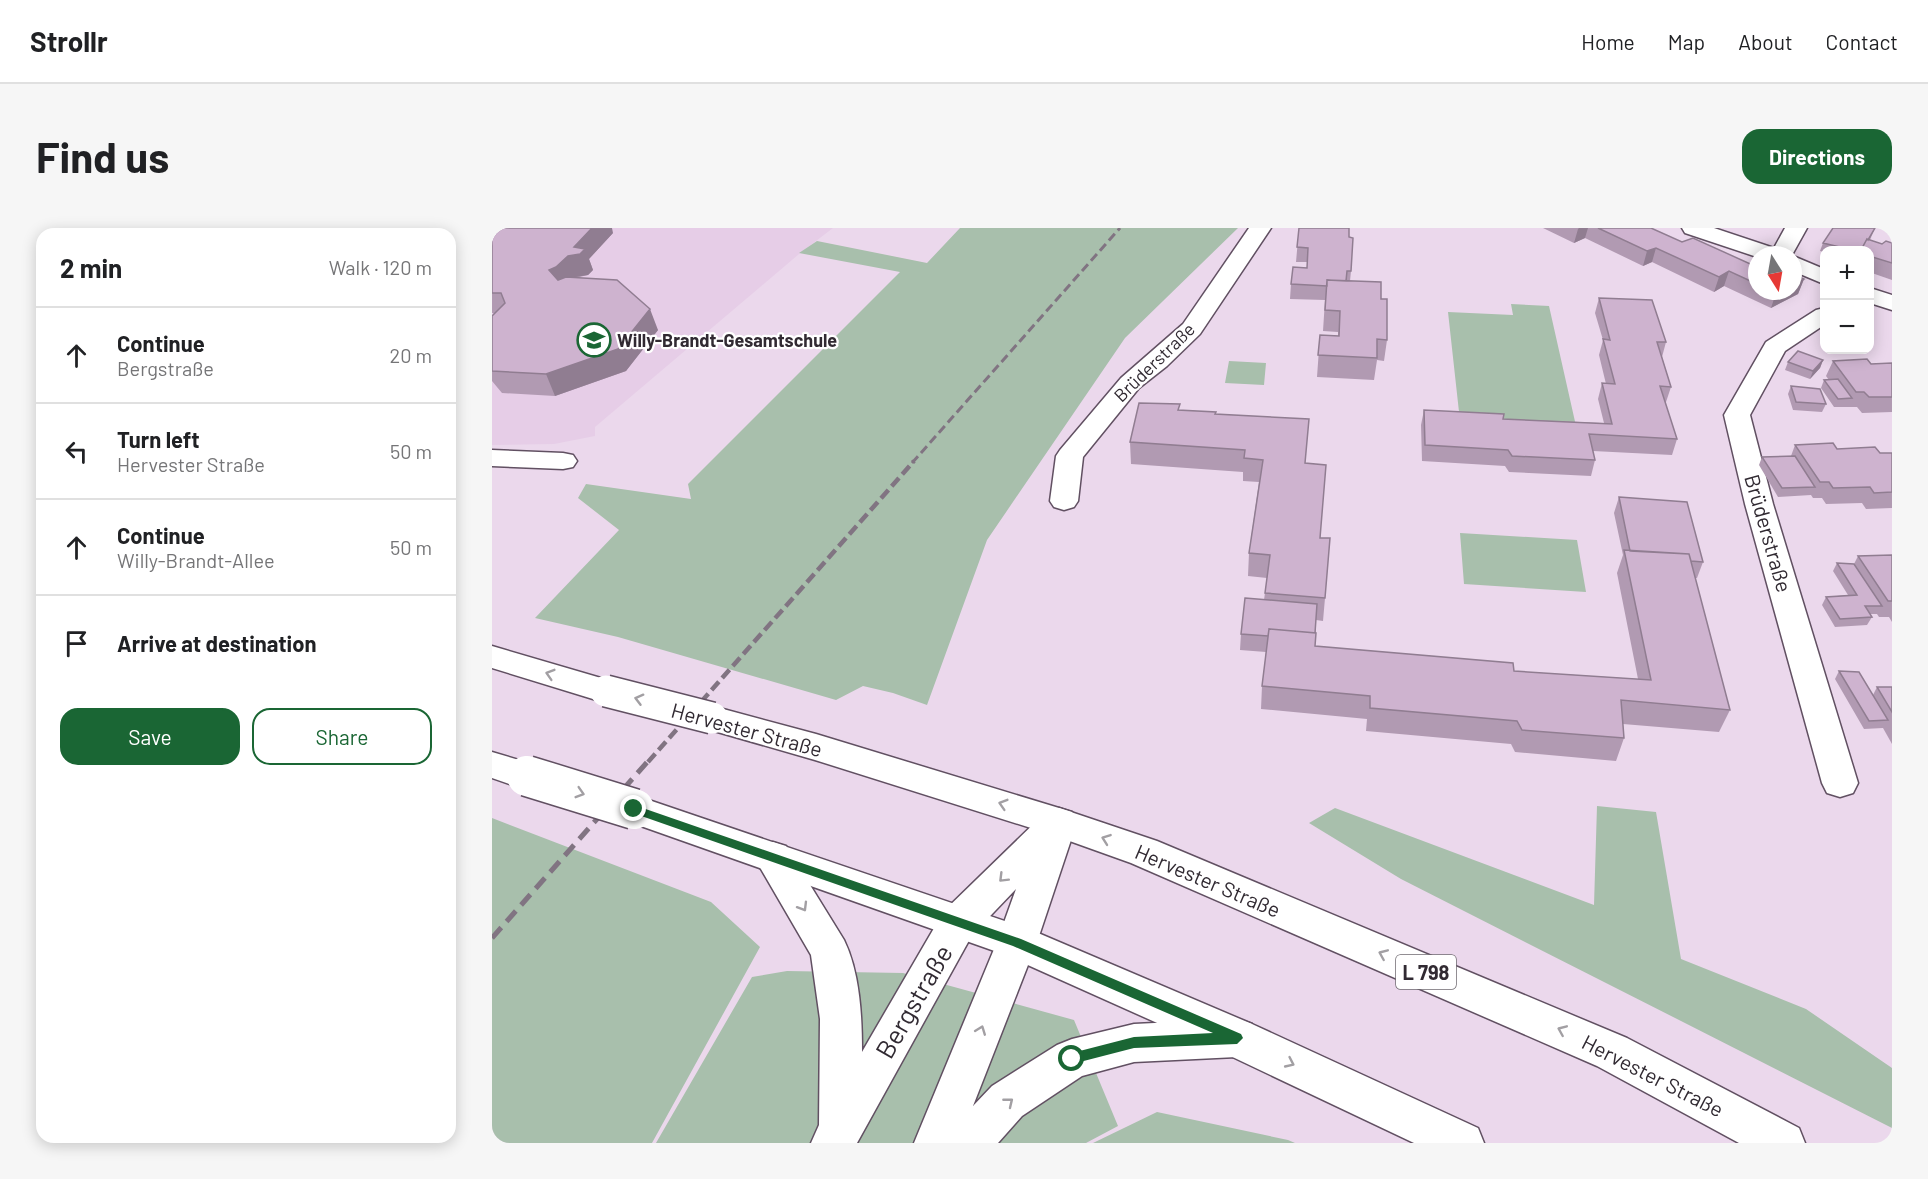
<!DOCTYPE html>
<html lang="en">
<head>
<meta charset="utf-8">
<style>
  :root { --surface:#fff; --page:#f6f6f6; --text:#202124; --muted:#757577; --line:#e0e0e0; --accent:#1a6634 }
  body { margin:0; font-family:Barlow,sans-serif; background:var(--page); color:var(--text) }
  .controls { position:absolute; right:18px; top:18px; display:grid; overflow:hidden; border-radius:12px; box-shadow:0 3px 15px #0003 }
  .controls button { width:54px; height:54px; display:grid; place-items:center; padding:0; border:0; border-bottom:2px solid var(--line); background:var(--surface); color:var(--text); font:30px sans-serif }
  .compass { position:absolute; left:1256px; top:18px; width:54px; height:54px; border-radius:50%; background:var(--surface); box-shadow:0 3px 15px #0003; rotate:169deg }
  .stop { position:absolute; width:18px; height:18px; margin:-14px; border:4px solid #1a6634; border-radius:50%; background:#fff }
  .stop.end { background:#1a6634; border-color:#fff; box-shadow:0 2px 6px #0008 }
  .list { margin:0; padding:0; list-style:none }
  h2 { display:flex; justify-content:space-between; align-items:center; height:78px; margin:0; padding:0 24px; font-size:26px }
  h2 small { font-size:20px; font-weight:400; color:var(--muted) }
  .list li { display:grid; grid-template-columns:39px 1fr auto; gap:18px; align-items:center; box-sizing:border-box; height:96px; padding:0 24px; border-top:2px solid var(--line) }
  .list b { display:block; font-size:22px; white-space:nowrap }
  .list p { margin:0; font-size:20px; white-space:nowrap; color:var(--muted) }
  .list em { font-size:20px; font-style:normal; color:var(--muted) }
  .actions { display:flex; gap:12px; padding:18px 24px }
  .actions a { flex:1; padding:14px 0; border:2px solid var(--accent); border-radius:18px; text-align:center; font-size:21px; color:var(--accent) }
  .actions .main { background:var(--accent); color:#fff }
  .icon { flex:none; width:33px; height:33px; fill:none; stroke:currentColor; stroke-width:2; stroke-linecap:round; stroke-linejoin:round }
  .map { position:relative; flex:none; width:1400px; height:915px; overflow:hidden; border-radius:18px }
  header { display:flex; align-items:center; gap:36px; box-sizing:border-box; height:84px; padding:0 30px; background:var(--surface); border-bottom:2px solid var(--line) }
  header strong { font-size:28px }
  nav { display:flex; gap:33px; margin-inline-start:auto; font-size:21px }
  .intro { display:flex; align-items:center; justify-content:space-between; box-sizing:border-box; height:144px; padding:0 36px }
  h1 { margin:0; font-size:42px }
  .button { padding:15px 27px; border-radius:18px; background:var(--accent); color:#fff; font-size:21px; font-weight:700 }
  main { display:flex; gap:36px; padding:0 36px }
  aside { flex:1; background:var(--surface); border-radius:18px; box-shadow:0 3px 15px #0003 }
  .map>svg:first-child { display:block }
  .built { fill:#e6cde7 }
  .green { fill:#a8bfac }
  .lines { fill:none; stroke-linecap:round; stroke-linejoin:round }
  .minor-casing { stroke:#615062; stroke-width:3 }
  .major-casing { stroke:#615062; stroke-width:3 }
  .minor { fill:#fff; fill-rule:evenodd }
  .major { fill:#fff; fill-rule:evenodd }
  .rail-far2 { stroke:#817482; stroke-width:3; stroke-dasharray:9 4.5; stroke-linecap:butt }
  .rail-far1 { stroke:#817482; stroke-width:4.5; stroke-dasharray:11 5; stroke-linecap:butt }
  .rail { stroke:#817482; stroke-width:5; stroke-dasharray:14 8; stroke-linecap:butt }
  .major-bridge-far1-casing { stroke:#615062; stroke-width:34; stroke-linecap:butt }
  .major-bridge-casing { stroke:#615062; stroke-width:43; stroke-linecap:butt }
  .major-bridge-far1 { stroke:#fff; stroke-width:31 }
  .major-bridge { stroke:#fff; stroke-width:40 }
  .wall { fill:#b19ab2 }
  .shaded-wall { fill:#907d91 }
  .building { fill:#ceb3cf; stroke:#907d91; stroke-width:1.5 }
  .oneway { stroke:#a29fa3 }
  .route { fill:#1a6634 }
  .labels { text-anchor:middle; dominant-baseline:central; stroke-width:4.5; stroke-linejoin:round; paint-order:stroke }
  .far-poi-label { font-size:18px; font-weight:bold; fill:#312a32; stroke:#fff; text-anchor:start }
  .far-street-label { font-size:18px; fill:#312a32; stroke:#fff }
  .shield { fill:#fff; stroke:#6f6a70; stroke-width:1.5 }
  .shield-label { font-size:20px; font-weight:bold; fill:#312a32 }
  .street-label { font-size:21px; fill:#312a32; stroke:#fff }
  .near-street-label { font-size:26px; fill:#312a32; stroke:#fff }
</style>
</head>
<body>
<header>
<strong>Strollr</strong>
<nav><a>Home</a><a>Map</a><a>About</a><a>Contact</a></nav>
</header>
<div class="intro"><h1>Find us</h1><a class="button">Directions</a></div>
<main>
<aside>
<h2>2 min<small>Walk · 120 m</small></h2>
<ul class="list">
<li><svg class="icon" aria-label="ahead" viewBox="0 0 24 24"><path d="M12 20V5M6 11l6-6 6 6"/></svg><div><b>Continue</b><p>Bergstraße</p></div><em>20 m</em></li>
<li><svg class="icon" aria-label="left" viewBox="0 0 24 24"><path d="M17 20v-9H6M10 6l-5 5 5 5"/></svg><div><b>Turn left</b><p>Hervester Straße</p></div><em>50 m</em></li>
<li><svg class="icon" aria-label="ahead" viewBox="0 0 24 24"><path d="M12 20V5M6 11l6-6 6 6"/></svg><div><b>Continue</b><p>Willy-Brandt-Allee</p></div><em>50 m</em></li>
<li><svg class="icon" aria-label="arrive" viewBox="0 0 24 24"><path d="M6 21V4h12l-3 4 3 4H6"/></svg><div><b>Arrive at destination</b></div></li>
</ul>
<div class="actions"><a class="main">Save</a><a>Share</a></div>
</aside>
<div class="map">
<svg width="1400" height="915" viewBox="0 0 1400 915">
  <rect width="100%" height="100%" fill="#ebd8ec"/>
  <path class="built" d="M 0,0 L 341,0 L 307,26 L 103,199 L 103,208 L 62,216 L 0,217 Z"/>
  <path class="green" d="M 468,0 L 746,0 L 633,110 L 495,312 L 435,477 L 401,465 L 371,458 L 344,472 L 126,409 L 43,390 L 127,302 L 86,270 L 94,256 L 199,271 L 196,256 L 408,44 L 307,25 L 325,13 L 435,35 Z
    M 1019,76 L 1057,78 L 1084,198 L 968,193 L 956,84 L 1021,87 Z
    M 737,133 L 774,135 L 772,157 L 733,155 Z
    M 968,305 L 1085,312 L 1094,364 L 972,356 Z
    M 1105,578 L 1164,584 L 1189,731 L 1314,781 L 1400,840 L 1400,900 L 909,651 L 817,595 L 843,580 L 1102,677 Z
    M 0,590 L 219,674 L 268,719 L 160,915 L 0,915 Z
    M 295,743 L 411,745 L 582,792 L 626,898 L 594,915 L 164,915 L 260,749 Z
    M 665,884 L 796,912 L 803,915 L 601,915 Z"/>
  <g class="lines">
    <g class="minor-casing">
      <path id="minor" d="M 757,0 L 779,0 L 708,106 L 675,138 L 647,160 L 591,229 L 586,273 L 582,279 L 572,282 L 562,279 L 558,273 L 564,228 L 568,222 L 629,150 L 691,96 Z
        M 1190,0 L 1222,0 L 1282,20 L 1293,0 L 1315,0 L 1300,27 L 1265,29 L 1193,5 Z
        M 1301,28 L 1332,41 L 1332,56 L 1301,43 Z
        M 1378,60 L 1400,67 L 1400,82 L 1378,75 Z
        M 1332,80 L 1332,97 L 1293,123 L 1258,187 L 1281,276 L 1366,555 L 1361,565 L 1348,569 L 1335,565 L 1330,555 L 1253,276 L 1232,187 L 1274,114 L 1324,82 Z
        M 0,222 L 71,225 L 81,227 L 85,233 L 81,239 L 71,241 L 0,238 Z
        M 567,580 L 580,584 L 585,594 L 545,714 L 481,878 L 500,858 L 565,817 L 580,811 L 642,796 L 745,791 L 760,796 L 766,810 L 760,824 L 745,829 L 642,834 L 590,848 L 530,888 L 506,915 L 422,915 L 505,714 L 524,661 L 480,707 L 365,915 L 319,915 L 327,897 L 328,791 L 319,727 L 262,629 L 268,618 L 281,614 L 294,618 L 352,712 C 368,745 370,788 370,824 L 452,683 L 554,584 Z"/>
    </g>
    <g class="major-casing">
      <path id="major" d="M 0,418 L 126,455 L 131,463 L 126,471 L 114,475 L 0,440 Z
        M 220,478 L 324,506 L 567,580 L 665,613 L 1135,810 L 1307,900 L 1313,915 L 1247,915 L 1105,838 L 639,635 L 558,606 L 323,532 L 208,499 L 203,490 L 208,481 Z
        M 0,524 L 47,538 L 53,548 L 47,558 L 35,562 L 0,550 Z
        M 142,567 L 539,702 L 760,796 L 986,900 L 992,915 L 922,915 L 730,824 L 511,726 L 129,591 L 124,581 L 129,571 Z"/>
    </g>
    <use href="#minor" class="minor"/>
    <use href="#major" class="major"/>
    <path class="rail-far2" d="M 420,235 L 628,0"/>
    <path class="rail-far1" d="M 156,534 L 422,233"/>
    <path class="rail" d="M 0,710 L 157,532"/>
    <g class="major-bridge-far1-casing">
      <path id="major-bridge-far1" d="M 114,463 L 220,490"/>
    </g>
    <g class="major-bridge-casing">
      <path id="major-bridge" d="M 35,548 L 142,581"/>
    </g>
    <use href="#major-bridge-far1" class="major-bridge-far1"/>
    <use href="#major-bridge" class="major-bridge"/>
  </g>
  <path class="wall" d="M 0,0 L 121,5 L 97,31 L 101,42 L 96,47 L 83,50 L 166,102 L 134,143 L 63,168 L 10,165 L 0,153 L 0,88 L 2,85 L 0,85 Z
    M 807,0 L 857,9 L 859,43 L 858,53 L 889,71 L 895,112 L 892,133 L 885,132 L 882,152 L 825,149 L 828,107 L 846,108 L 846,104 L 831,103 L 833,72 L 798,71 L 799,56 L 815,40 L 815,34 L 804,34 Z
    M 1051,0 L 1159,0 L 1190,14 L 1265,39 L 1265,63 L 1301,63 L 1312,51 L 1306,66 L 1279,80 L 1232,58 L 1222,64 L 1160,34 L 1151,38 L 1093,10 L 1082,15 Z
    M 1383,0 L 1378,12 L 1390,16 L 1400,15 L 1400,52 L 1377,44 L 1377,22 L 1332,22 L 1332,24 L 1328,23 L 1331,15 Z
    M 1107,70 L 1174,114 L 1170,129 L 1179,159 L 1174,174 L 1173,174 L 1185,211 L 1180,227 L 1101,223 L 1103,232 L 1099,248 L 1017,244 L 1013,238 L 930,233 L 929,197 L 932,182 L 1011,191 L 1112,195 L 1106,171 L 1110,155 L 1114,156 L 1107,127 L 1111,112 L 1103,85 Z
    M 1331,132 L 1328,140 L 1318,151 L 1293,142 L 1296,134 Z
    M 1341,133 L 1379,136 L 1400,135 L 1400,184 L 1370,185 L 1365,179 L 1342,179 L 1329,160 L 1332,152 L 1337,152 L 1334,148 Z
    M 1299,158 L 1334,176 L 1330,184 L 1301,182 L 1296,166 Z
    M 688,182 L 723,186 L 813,235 L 828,310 L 833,370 L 831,393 L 824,392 L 823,418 L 1022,443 L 1146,451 L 1125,345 L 1131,327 L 1122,285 L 1127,269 L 1211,334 L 1205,350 L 1203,350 L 1238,482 L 1227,504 L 1131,496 L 1132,510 L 1124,533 L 1023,524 L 1019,516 L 874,503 L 875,491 L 769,481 L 770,458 L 774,424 L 748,422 L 749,406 L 772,372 L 775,350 L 756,348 L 757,325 L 767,254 L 751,253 L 751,244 L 639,236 L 638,214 Z
    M 1303,217 L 1388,225 L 1400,225 L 1400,280 L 1374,281 L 1370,275 L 1334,276 L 1330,270 L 1321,270 L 1319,267 L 1286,269 L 1267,237 L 1270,229 L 1299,228 Z
    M 1400,327 L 1400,394 L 1397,389 L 1387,389 L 1385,386 L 1378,386 L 1380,389 L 1375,397 L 1343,399 L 1330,377 L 1334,369 L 1356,367 L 1341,343 L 1345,335 L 1362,336 L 1366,328 Z
    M 1347,443 L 1381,467 L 1385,459 L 1400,459 L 1400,516 L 1391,500 L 1372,501 L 1343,451 Z"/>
  <path class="shaded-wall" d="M 100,0 L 120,0 L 121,5 L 97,31 L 101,42 L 96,47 L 84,49 L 72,60 L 57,42 L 82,19 Z
    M 1087,0 L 1096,0 L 1093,10 L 1082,15 L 1086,1 Z
    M 1164,20 L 1160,34 L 1151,38 L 1155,23 Z
    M 1237,43 L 1232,58 L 1222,64 L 1227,49 Z
    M 1312,51 L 1306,66 L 1279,80 L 1284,65 L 1288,63 L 1301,63 L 1301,57 Z
    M 158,81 L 166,102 L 134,143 L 63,168 L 54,146 Z
    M 1331,132 L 1328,140 L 1318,151 L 1321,143 Z"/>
  <path class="building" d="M 0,0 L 100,0 L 82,19 L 93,21 L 88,26 L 76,28 L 64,39 L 57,42 L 66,52 L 74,49 L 125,52 L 158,81 L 126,121 L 54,146 L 0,143 L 0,88 L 13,75 L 9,65 L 0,65 Z
    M 807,0 L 857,0 L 857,9 L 861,10 L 859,43 L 855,43 L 854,53 L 835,52 L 835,58 L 799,56 L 801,39 L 815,40 L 816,20 L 805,19 Z
    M 1106,0 L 1159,0 L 1190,14 L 1201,10 L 1265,39 L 1265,56 L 1237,43 L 1227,49 L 1164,20 L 1155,23 Z
    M 1341,0 L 1383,0 L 1376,12 L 1375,11 L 1369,22 L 1360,22 L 1331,15 Z
    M 1375,11 L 1390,16 L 1394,13 L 1400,15 L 1400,35 L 1377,28 L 1377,22 L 1369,22 Z
    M 1301,46 L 1312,51 L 1301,57 Z
    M 835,52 L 889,54 L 889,71 L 895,71 L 895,112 L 885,111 L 885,130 L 826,127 L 828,107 L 847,108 L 848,83 L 833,82 Z
    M 1107,70 L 1160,72 L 1174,114 L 1165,114 L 1179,159 L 1168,158 L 1185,211 L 1097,206 L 1103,232 L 1020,228 L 1016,222 L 933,217 L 932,182 L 1012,186 L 1011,191 L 1120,196 L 1110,155 L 1123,156 L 1111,111 L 1118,112 Z
    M 1306,123 L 1331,132 L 1321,143 L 1296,134 Z
    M 1375,131 L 1379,136 L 1400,135 L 1400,169 L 1377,169 L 1372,164 L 1364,164 L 1341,133 Z
    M 1346,151 L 1360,170 L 1346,171 L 1332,152 Z
    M 1299,158 L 1328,161 L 1334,176 L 1304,174 Z
    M 647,175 L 688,176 L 686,182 L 724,184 L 723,186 L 817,191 L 813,235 L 834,237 L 828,310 L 838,310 L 833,370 L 773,365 L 778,327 L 757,325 L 771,232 L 752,230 L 753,222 L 638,214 Z
    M 1341,215 L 1345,221 L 1383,219 L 1388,225 L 1400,225 L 1400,264 L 1382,265 L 1378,259 L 1341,260 L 1337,254 L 1328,254 L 1303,217 Z
    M 1303,228 L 1323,259 L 1290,260 L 1270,229 Z
    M 1127,269 L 1195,274 L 1211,334 L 1199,333 L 1197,326 L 1138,323 Z
    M 1132,322 L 1197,326 L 1238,482 L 1129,472 L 1132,510 L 1030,502 L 1025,493 L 878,480 L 878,468 L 770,458 L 777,401 L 824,405 L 823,418 L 1021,435 L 1022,443 L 1159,452 Z
    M 1400,327 L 1400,373 L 1396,373 L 1366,328 Z
    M 1345,335 L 1362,336 L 1390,378 L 1373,378 L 1380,389 L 1348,391 L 1334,369 L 1365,367 Z
    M 753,370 L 825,376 L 823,405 L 777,401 L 776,408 L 749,406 Z
    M 1347,443 L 1367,444 L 1396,492 L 1377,493 Z
    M 1385,459 L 1400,459 L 1400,484 Z"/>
  <defs><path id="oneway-chevron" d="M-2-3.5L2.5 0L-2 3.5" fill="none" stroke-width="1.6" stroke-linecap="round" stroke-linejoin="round" transform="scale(1.5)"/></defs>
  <g class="oneway">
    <use href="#oneway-chevron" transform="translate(58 446) rotate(-163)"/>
    <use href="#oneway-chevron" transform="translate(147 471) rotate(-165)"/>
    <use href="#oneway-chevron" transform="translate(88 565) rotate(17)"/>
    <use href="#oneway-chevron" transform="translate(511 576) rotate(-163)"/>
    <use href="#oneway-chevron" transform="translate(614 611) rotate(-160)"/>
    <use href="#oneway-chevron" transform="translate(511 650) rotate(135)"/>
    <use href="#oneway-chevron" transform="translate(311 679) rotate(59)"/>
    <use href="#oneway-chevron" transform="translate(891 726) rotate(-157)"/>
    <use href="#oneway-chevron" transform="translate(489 802) rotate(-69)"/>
    <use href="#oneway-chevron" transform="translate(1070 802) rotate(-157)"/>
    <use href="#oneway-chevron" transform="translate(798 835) rotate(25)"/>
    <use href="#oneway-chevron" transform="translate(517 874) rotate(-39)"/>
  </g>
  <path class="route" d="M 142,577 L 529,711 L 749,806 L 751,810 L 745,816 L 642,820 L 580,836 L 574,831 L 576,826 L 642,809 L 721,805 L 521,718 L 138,584 L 136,581 Z"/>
  <defs>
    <g id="school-ring" transform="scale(1.725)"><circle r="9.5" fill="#fff" stroke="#1a6634" stroke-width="1.5"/><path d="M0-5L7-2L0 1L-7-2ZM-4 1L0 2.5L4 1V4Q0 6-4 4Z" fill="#1a6634"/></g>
  </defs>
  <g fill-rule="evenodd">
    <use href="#school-ring" x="102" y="112"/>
  </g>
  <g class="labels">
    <g class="far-poi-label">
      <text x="125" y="112">Willy-Brandt-Gesamtschule</text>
    </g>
    <g class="far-street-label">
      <text transform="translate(662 134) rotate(-44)">Brüderstraße</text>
    </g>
    <rect class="shield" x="904" y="727" width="60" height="34" rx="4.5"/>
    <g class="shield-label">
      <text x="934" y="744">L 798</text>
    </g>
    <g class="street-label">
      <text transform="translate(1277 305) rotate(74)">Brüderstraße</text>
      <text transform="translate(255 501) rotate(15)">Hervester Straße</text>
      <text transform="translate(716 652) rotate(23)">Hervester Straße</text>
      <text transform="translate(1161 847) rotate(27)">Hervester Straße</text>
    </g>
    <g class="near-street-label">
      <text transform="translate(421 773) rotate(-60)">Bergstraße</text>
    </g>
  </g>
</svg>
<div class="controls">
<button>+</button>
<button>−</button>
</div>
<svg class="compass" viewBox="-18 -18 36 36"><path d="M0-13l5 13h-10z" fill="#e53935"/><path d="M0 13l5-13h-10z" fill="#757577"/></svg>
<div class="stop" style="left:580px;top:831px"></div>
<div class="stop end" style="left:142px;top:581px"></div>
</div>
</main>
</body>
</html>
